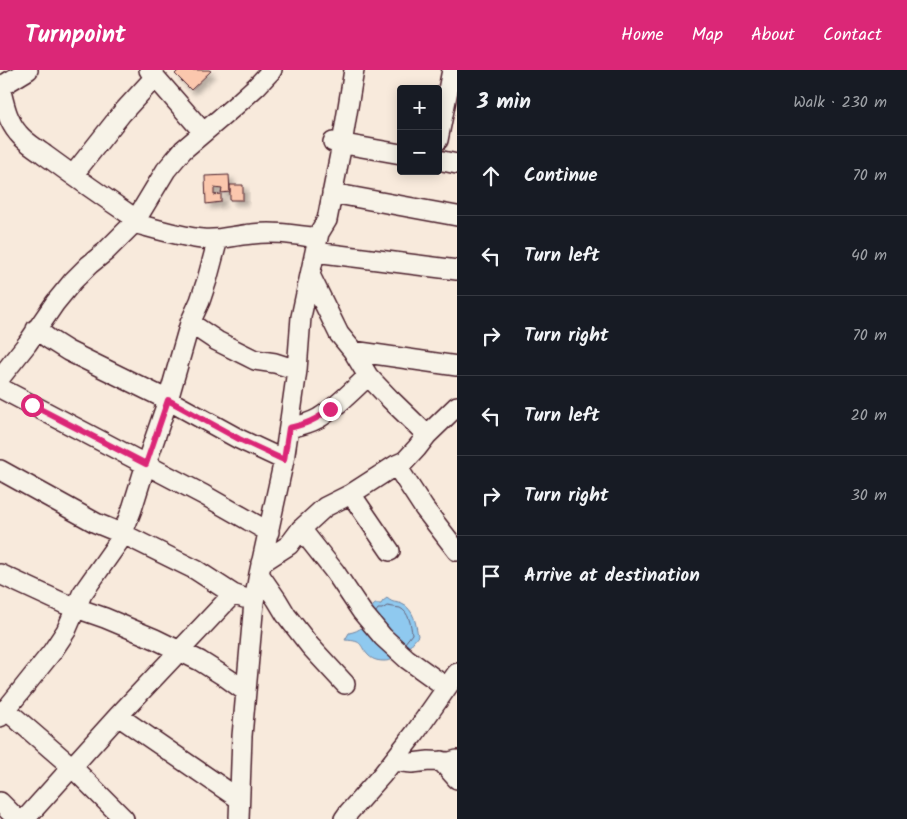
<!DOCTYPE html>
<html lang="en">
<head>
<meta charset="utf-8">
<style>
  :root { --surface:#171b24; --page:#242831; --text:#f1f3f6; --muted:#9ea1a6; --line:#363941; --accent:#db2777 }
  body { margin:0; font-family:Kalam,sans-serif; background:var(--page); color:var(--text) }
  .controls { position:absolute; right:15px; top:15px; display:grid; overflow:hidden; border-radius:5px; box-shadow:0 2px 12px #0003 }
  .controls button { width:45px; height:45px; display:grid; place-items:center; padding:0; border:0; border-bottom:1px solid var(--line); background:var(--surface); color:var(--text); font:25px sans-serif }
  .stop { position:absolute; width:15px; height:15px; margin:-11px; border:4px solid #db2777; border-radius:50%; background:#fff }
  .stop.end { background:#db2777; border-color:#fff; box-shadow:0 1px 5px #0008 }
  .list { margin:0; padding:0; list-style:none }
  h2 { display:flex; justify-content:space-between; align-items:center; height:65px; margin:0; padding:0 20px; font-size:21px }
  h2 small { font-size:16px; font-weight:400; color:var(--muted) }
  .list li { display:grid; grid-template-columns:32px 1fr auto; gap:15px; align-items:center; box-sizing:border-box; height:80px; padding:0 20px; border-top:1px solid var(--line) }
  .list b { display:block; font-size:19px; white-space:nowrap }
  .list em { font-size:16px; font-style:normal; color:var(--muted) }
  .icon { flex:none; width:28px; height:28px; fill:none; stroke:currentColor; stroke-width:2; stroke-linecap:round; stroke-linejoin:round }
  .map { position:relative; flex:none; width:457px; height:749px; overflow:hidden }
  header { display:flex; align-items:center; gap:30px; box-sizing:border-box; height:70px; padding:0 25px; background:var(--accent); color:#fff }
  header strong { font-size:24px }
  nav { display:flex; gap:28px; margin-inline-start:auto; font-size:18px }
  main { display:flex }
  aside { flex:1; background:var(--surface) }
  .map>svg:first-child { display:block }
  .water { fill:#8fc9ef; stroke:#7385a1 }
  .lines { fill:none; stroke-linecap:round; stroke-linejoin:round }
  .shore { stroke:#666379; stroke-width:1 }
  .building { fill:#fbc7ad; stroke:#4a1f2b; filter:url(#shadow) }
  .minor-casing { stroke:#4a1f2b; stroke-width:22 }
  .minor { stroke:#f7f3e8; stroke-width:19 }
  .route { stroke:#db2777; stroke-width:6 }
</style>
</head>
<body>
<header>
<strong>Turnpoint</strong>
<nav><a>Home</a><a>Map</a><a>About</a><a>Contact</a></nav>
</header>
<main>
<div class="map">
<svg width="457" height="749" viewBox="0 0 457 749">
  <defs>
    <filter id="shadow"><feDropShadow dx="4.5" dy="4.5" stdDeviation="2.5" flood-color="#0004"/></filter>
  </defs>
  <rect width="100%" height="100%" fill="#f8eadc"/>
  <filter id="ink" filterUnits="userSpaceOnUse"><feTurbulence type="fractalNoise" baseFrequency=".02" numOctaves="2"/><feDisplacementMap in="SourceGraphic" scale="10" xChannelSelector="R" yChannelSelector="G"/><feConvolveMatrix kernelMatrix="1 2 1 2 8 2 1 2 1" color-interpolation-filters="sRGB"/></filter>
  <g filter="url(#ink)">
    <path class="water" d="M 387,528 C 394,534 395,531 402,534 C 414,539 416,554 418,566 C 409,577 399,591 384,591 C 379,591 373,590 369,586 C 358,575 365,571 345,570 L 349,563 C 360,561 367,555 370,544 C 370,543 372,537 373,536 C 375,533 378,534 381,534 L 383,531 Z"/>
    <g class="lines">
      <path class="shore" d="M 376,542 L 378,539 L 382,539 L 387,536 C 391,537 396,537 400,538 C 409,542 411,555 412,564 L 405,573"/>
    </g>
    <path class="building" d="M 179,0 L 209,0 L 211,1 L 191,20 L 175,4 Z
      M 229,105 L 230,122 L 221,123 L 222,119 L 214,118 L 214,125 L 221,124 L 221,132 L 206,134 L 205,106 Z
      M 230,115 L 243,115 L 243,130 L 230,130 Z"/>
    <g class="lines">
      <g class="minor-casing">
        <path id="minor" d="M 149,0 L 203,62
          M 0,17 C 4,33 7,50 18,63 C 25,72 36,78 45,85 C 75,107 105,128 136,149
          M 0,17 L 28,0
          M 438,70 L 452,0
          M 333,72 L 401,84
          M 438,90 L 457,94
          M 73,105 L 122,43 L 155,7
          M 332,123 L 457,146
          M 134,153 C 156,159 179,166 202,169 C 219,171 235,165 252,164 C 275,161 296,165 318,168
          M 315,182 L 457,200
          M 310,205 L 339,264 L 353,281 L 368,306 L 390,329 L 427,365
          M 190,253 L 217,271 L 255,290 L 275,293 L 297,300
          M 36,259 L 49,269 L 68,281 L 168,330 L 239,369 L 284,390
          M 353,281 L 457,296
          M 0,308 L 27,274 L 55,233 L 73,211 L 89,195 L 105,182 L 134,153 L 166,100 L 183,80 L 236,35 L 257,16 L 272,0
          M 0,318 L 204,425 L 269,462
          M 289,358 C 299,356 310,353 319,348 C 337,337 353,320 368,306
          M 396,395 L 424,438 L 457,481
          M 0,400 L 96,453 L 123,464 L 196,500 L 233,524 L 244,528
          M 351,424 L 390,481
          M 301,459 L 335,502 L 362,542 L 383,567 L 407,589 L 446,617
          M 261,493 L 289,475 L 301,459 L 325,437 L 351,424 L 396,395 L 405,391 L 417,378 L 427,365 L 457,336
          M 0,504 L 65,534 L 105,548 L 155,569 L 200,591 L 227,608 L 245,621
          M 259,504 L 277,530 L 286,545 L 310,576 L 345,614
          M 5,639 L 72,697 L 124,749
          M 118,646 L 239,729
          M 0,647 L 52,582 L 66,561 L 82,524 L 120,470 L 132,439 L 146,394 L 168,330 L 190,253 L 200,231 L 207,210 L 218,169
          M 393,691 L 412,693 L 429,691 L 450,692 L 457,690
          M 441,691 L 457,709
          M 0,732 L 17,749
          M 25,749 L 118,646 L 233,524
          M 239,749 L 242,666 L 254,532 L 259,504 L 284,390 L 290,350 L 297,300 L 301,247 L 319,163 L 327,150 L 342,74 L 354,0
          M 344,749 L 349,742 L 382,705 L 415,663 L 457,603"/>
      </g>
      <use href="#minor" class="minor"/>
    </g>
  </g>
  <g class="lines" filter="url(#ink)">
    <path class="route" d="M 32,335 L 146,394 L 168,330 L 239,369 L 284,390 L 289,358 C 306,354 316,350 330,339"/>
  </g>
</svg>
<div class="controls">
<button>+</button>
<button>−</button>
</div>
<div class="stop" style="left:32px;top:335px"></div>
<div class="stop end" style="left:330px;top:339px"></div>
</div>
<aside>
<h2>3 min<small>Walk · 230 m</small></h2>
<ul class="list">
<li><svg class="icon" aria-label="ahead" viewBox="0 0 24 24"><path d="M12 20V5M6 11l6-6 6 6"/></svg><div><b>Continue</b></div><em>70 m</em></li>
<li><svg class="icon" aria-label="left" viewBox="0 0 24 24"><path d="M17 20v-9H6M10 6l-5 5 5 5"/></svg><div><b>Turn left</b></div><em>40 m</em></li>
<li><svg class="icon" aria-label="right" viewBox="0 0 24 24"><path d="M7 20v-9h11M14 6l5 5-5 5"/></svg><div><b>Turn right</b></div><em>70 m</em></li>
<li><svg class="icon" aria-label="left" viewBox="0 0 24 24"><path d="M17 20v-9H6M10 6l-5 5 5 5"/></svg><div><b>Turn left</b></div><em>20 m</em></li>
<li><svg class="icon" aria-label="right" viewBox="0 0 24 24"><path d="M7 20v-9h11M14 6l5 5-5 5"/></svg><div><b>Turn right</b></div><em>30 m</em></li>
<li><svg class="icon" aria-label="arrive" viewBox="0 0 24 24"><path d="M6 21V4h12l-3 4 3 4H6"/></svg><div><b>Arrive at destination</b></div></li>
</ul>
</aside>
</main>
</body>
</html>
